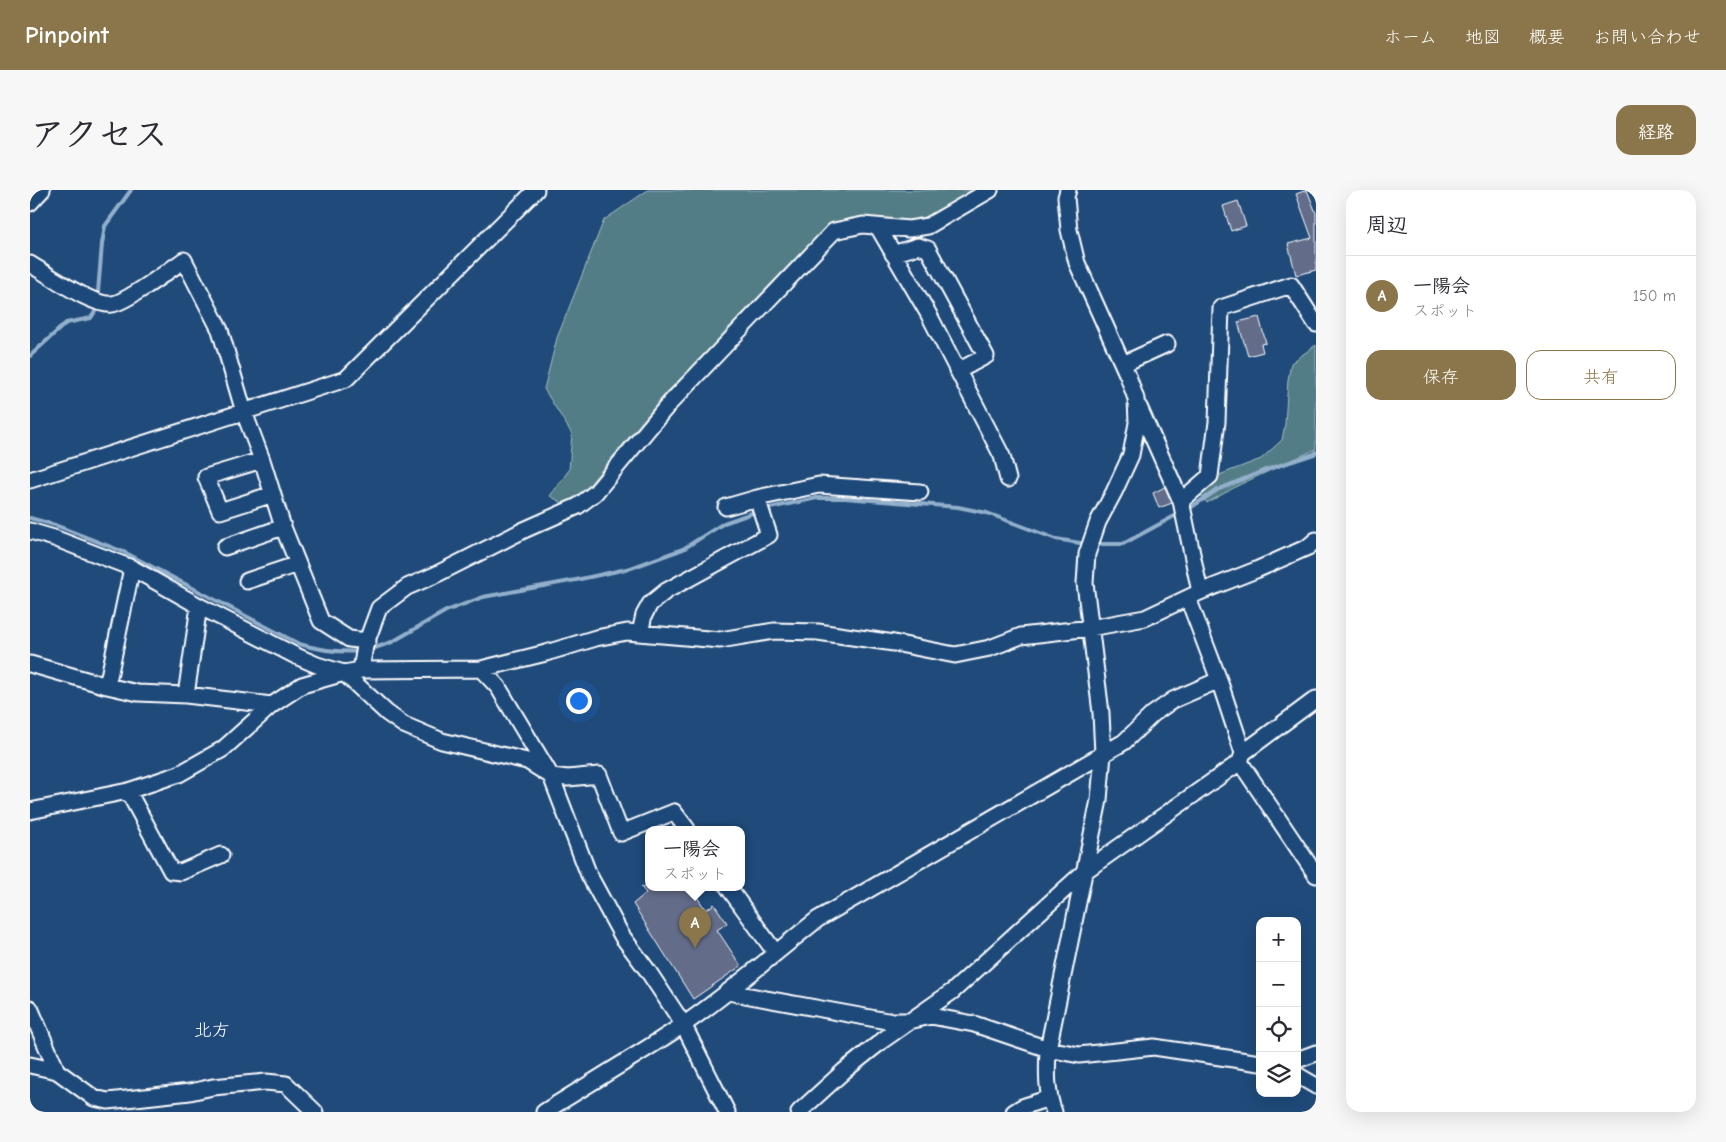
<!DOCTYPE html>
<html lang="ja">
<head>
<meta charset="utf-8">
<style>
  :root { --surface:#fff; --page:#f7f7f7; --text:#2b2b33; --muted:#7c7c81; --line:#e1e1e2; --accent:#8a764a }
  body { margin:0; font-family:"Comic Neue","Klee One",sans-serif; background:var(--page); color:var(--text) }
  .controls { position:absolute; right:15px; bottom:15px; display:grid; overflow:hidden; border-radius:10px; box-shadow:0 5px 20px #0002 }
  .controls button { width:45px; height:45px; display:grid; place-items:center; padding:0; border:0; border-bottom:1px solid var(--line); background:var(--surface); color:var(--text); font:25px sans-serif }
  .you { position:absolute; left:548px; top:510px; width:18px; height:18px; margin:-12px; border:4px solid #fff; border-radius:50%; background:#1a73e8; box-shadow:0 0 0 8px #1a73e833 }
  .badge { display:grid; place-items:center; width:32px; height:32px; border-radius:50%; background:var(--accent); color:#fff; font-size:16px; font-weight:700 }
  .pin { position:absolute; translate:-50% -41px; filter:drop-shadow(0 1px 2px #0008) }
  .pin::after { content:''; position:absolute; top:26px; width:18px; height:15px; background:inherit; clip-path:polygon(0 0,100% 0,50% 100%) }
  .popup { position:absolute; left:615px; top:636px; width:100px; height:65px; box-sizing:border-box; display:grid; place-content:center; border-radius:10px; background:var(--surface); filter:drop-shadow(0 1px 4px #0005); font-size:16px; white-space:nowrap; color:var(--muted) }
  .popup b { font-size:19px; color:var(--text) }
  .popup::after { content:''; position:absolute; left:50%; top:100%; margin-left:-10px; border:10px solid transparent; border-top-color:var(--surface) }
  .list { margin:0; padding:0; list-style:none }
  h2 { display:flex; justify-content:space-between; align-items:center; height:65px; margin:0; padding:0 20px; font-size:21px }
  h2 small { font-size:16px; font-weight:400; color:var(--muted) }
  .list li { display:grid; grid-template-columns:32px 1fr auto; gap:15px; align-items:center; box-sizing:border-box; height:80px; padding:0 20px; border-top:1px solid var(--line) }
  .list b { display:block; font-size:19px; white-space:nowrap }
  .list p { margin:0; font-size:16px; white-space:nowrap; color:var(--muted) }
  .list em { font-size:16px; font-style:normal; color:var(--muted) }
  .actions { display:flex; gap:10px; padding:15px 20px }
  .actions a { flex:1; padding:11px 0; border:1px solid var(--accent); border-radius:15px; text-align:center; font-size:18px; color:var(--accent) }
  .actions .main { background:var(--accent); color:#fff }
  .icon { flex:none; width:28px; height:28px; fill:none; stroke:currentColor; stroke-width:2; stroke-linecap:round; stroke-linejoin:round }
  .map { position:relative; flex:none; width:1286px; height:922px; overflow:hidden; border-radius:15px }
  header { display:flex; align-items:center; gap:30px; box-sizing:border-box; height:70px; padding:0 25px; background:var(--accent); color:#fff }
  header strong { font-size:24px }
  nav { display:flex; gap:28px; margin-inline-start:auto; font-size:18px }
  .intro { display:flex; align-items:center; justify-content:space-between; box-sizing:border-box; height:120px; padding:0 30px }
  h1 { margin:0; font-size:35px }
  .button { padding:12px 22px; border-radius:15px; background:var(--accent); color:#fff; font-size:18px; font-weight:700 }
  main { display:flex; gap:30px; padding:0 30px }
  aside { flex:1; background:var(--surface); border-radius:15px; box-shadow:0 5px 20px #0002 }
  .map>svg:first-child { display:block }
  .green { fill:#527d86; stroke:#a8bec2 }
  .lines { fill:none; stroke-linecap:round; stroke-linejoin:round }
  .stream { stroke:#93b0cb; stroke-width:4 }
  .building { fill:#646c89; stroke:#fff }
  .minor-casing { stroke:#fff; stroke-width:19 }
  .minor { stroke:#1f4a7a; stroke-width:15 }
  .labels { text-anchor:middle; dominant-baseline:central; stroke-width:4; stroke-linejoin:round; paint-order:stroke }
  .quarter-label { font-size:18px; fill:#fff; stroke:#1f4a7a }
</style>
</head>
<body>
<header>
<strong>Pinpoint</strong>
<nav><a>ホーム</a><a>地図</a><a>概要</a><a>お問い合わせ</a></nav>
</header>
<div class="intro"><h1>アクセス</h1><a class="button">経路</a></div>
<main>
<div class="map">
<svg width="1286" height="922" viewBox="0 0 1286 922">
  <rect width="100%" height="100%" fill="#1f4a7a"/>
  <filter id="ink" filterUnits="userSpaceOnUse"><feTurbulence type="fractalNoise" baseFrequency=".02" numOctaves="2"/><feDisplacementMap in="SourceGraphic" scale="10" xChannelSelector="R" yChannelSelector="G"/><feConvolveMatrix kernelMatrix="1 2 1 2 8 2 1 2 1" color-interpolation-filters="sRGB"/></filter>
  <g filter="url(#ink)">
    <path class="green" d="M 618,0 L 943,0 L 887,33 L 821,28 L 790,48 L 637,202 L 554,301 L 534,314 L 520,306 L 539,280 L 542,244 L 514,199 L 527,148 L 574,30 Z
      M 1286,155 L 1286,259 L 1209,295 L 1177,313 L 1169,302 L 1189,285 L 1231,269 L 1252,250 L 1255,234 L 1258,190 L 1261,173 Z"/>
    <g class="lines">
      <path class="stream" d="M 68,102 L 72,54 L 75,36 L 101,0
        M 0,166 L 36,133 L 61,128 L 66,120
        M 735,319 L 787,308 L 815,308 L 928,317 L 957,323 L 1026,349 L 1056,354
        M 1157,320 L 1187,300 L 1233,281 L 1284,264 L 1286,262
        M 0,328 L 25,335 L 94,362 L 269,454 C 290,460 310,463 332,461
        M 1065,354 L 1093,354 L 1150,323
        M 339,460 L 362,452 L 416,421 L 453,407 L 546,390 L 601,378 L 653,359 L 694,333 L 728,321"/>
    </g>
    <path class="building" d="M 1277,0 L 1286,23 L 1286,80 L 1266,85 L 1258,54 L 1282,48 L 1266,4 Z
      M 1208,11 L 1216,36 L 1201,41 L 1193,16 Z
      M 1229,127 L 1236,153 L 1231,154 L 1233,162 L 1218,166 L 1208,132 Z
      M 1135,297 L 1142,313 L 1129,318 L 1123,303 Z
      M 611,697 L 660,697 L 676,720 L 684,714 L 697,733 L 687,740 L 711,776 L 663,809 L 603,714 L 616,703 Z"/>
    <g class="lines">
      <g class="minor-casing">
        <path id="minor" d="M 0,13 L 12,0
          M 848,37 L 898,123 L 928,181 L 972,266 L 978,289
          M 863,64 L 888,56 L 898,59 L 956,166 L 928,181
          M 0,74 C 17,84 64,117 82,114 C 95,113 141,79 154,70 L 190,140 L 214,222 L 232,270 L 253,337 L 291,431 L 319,449 L 338,451
          M 1093,174 L 1137,154
          M 1109,217 L 1151,311 L 1170,402
          M 232,270 L 176,287 L 190,321 L 243,304
          M 0,290 L 316,189 L 506,0
          M 1151,311 L 1180,286 L 1187,232 L 1191,118 L 1261,95 L 1286,134
          M 696,317 L 727,308 L 789,295 L 890,302
          M 0,341 L 24,348 L 102,378 L 169,416 L 266,466 L 287,475 L 314,483 L 357,523 L 374,535 L 412,551 L 497,571 L 521,586 L 538,588 L 569,585 L 591,643 L 644,622 L 657,639
          M 195,357 L 253,337
          M 217,391 L 268,374
          M 610,443 L 614,425 L 620,414 L 636,401 L 739,345 L 727,308
          M 0,474 L 77,496 L 108,503 L 156,505 L 242,515
          M 451,479 L 468,497 L 521,586 L 559,685 L 592,746 L 618,781 L 653,834 L 697,922
          M 331,480 L 335,456 L 349,418 L 377,397 L 405,385 L 494,340 L 548,316 L 565,303 L 639,214 L 804,41 L 833,35 L 879,39 L 898,36 L 960,0
          M 77,496 L 102,378
          M 156,505 L 169,416
          M 1213,563 L 1286,509
          M 1210,572 L 1286,685
          M 98,601 L 141,681 L 151,682 L 191,665
          M 0,621 L 98,601 L 149,584 L 193,559 L 242,515 L 272,495 L 314,483 L 331,480 L 451,479 L 516,463 L 566,448 L 597,442 L 690,450 L 744,441 L 788,442 L 864,453 L 925,465 L 960,458 L 991,446 L 1060,438 L 1115,428 L 1170,402 L 1226,380 L 1278,357 L 1286,350
          M 698,697 L 745,762
          M 698,802 L 857,831 L 879,831 L 901,826 L 944,834 L 1018,859 L 1049,865 L 1124,857 L 1230,873
          M 0,818 L 27,881
          M 1267,870 L 1286,863
          M 0,875 L 27,881 L 64,908 L 78,911 L 160,902 L 183,897 L 236,892 L 256,894 L 285,922
          M 1267,885 L 1286,896
          M 514,922 C 560,893 608,865 653,835 C 700,803 743,764 788,729 L 1094,552 L 1123,524 L 1143,510 L 1189,490
          M 769,922 L 814,881 L 853,850 L 923,801 L 1055,681 L 1210,572 L 1213,563 L 1189,490 L 1158,408
          M 984,922 L 992,917 L 1019,908
          M 1024,922 C 1016,901 1017,881 1018,859 L 1069,610 L 1073,564 L 1071,523 L 1055,393 L 1057,364 L 1068,332 L 1084,302 L 1101,265 L 1107,233 L 1106,209 L 1098,186 L 1047,73 L 1039,40 L 1036,7 L 1038,0"/>
      </g>
      <use href="#minor" class="minor"/>
    </g>
  </g>
  <g class="labels">
    <g class="quarter-label">
      <text x="182" y="840">北方</text>
    </g>
  </g>
</svg>
<div class="controls">
<button>+</button>
<button>−</button>
<button><svg class="icon" aria-label="locate" viewBox="0 0 24 24"><circle cx="12" cy="12" r="6"/><path d="M12 2v4M12 18v4M2 12h4M18 12h4"/></svg></button>
<button><svg class="icon" aria-label="layers" viewBox="0 0 24 24"><path d="M12 4l9 5-9 5-9-5zM3 14l9 5 9-5"/></svg></button>
</div>
<div class="you"></div>
<div class="pin badge" style="left:665px;top:758px">A</div>
<div class="popup"><b>一陽会</b>スポット</div>
</div>
<aside>
<h2>周辺<small></small></h2>
<ul class="list">
<li><span class="badge">A</span><div><b>一陽会</b><p>スポット</p></div><em>150 m</em></li>
</ul>
<div class="actions"><a class="main">保存</a><a>共有</a></div>
</aside>
</main>
</body>
</html>
